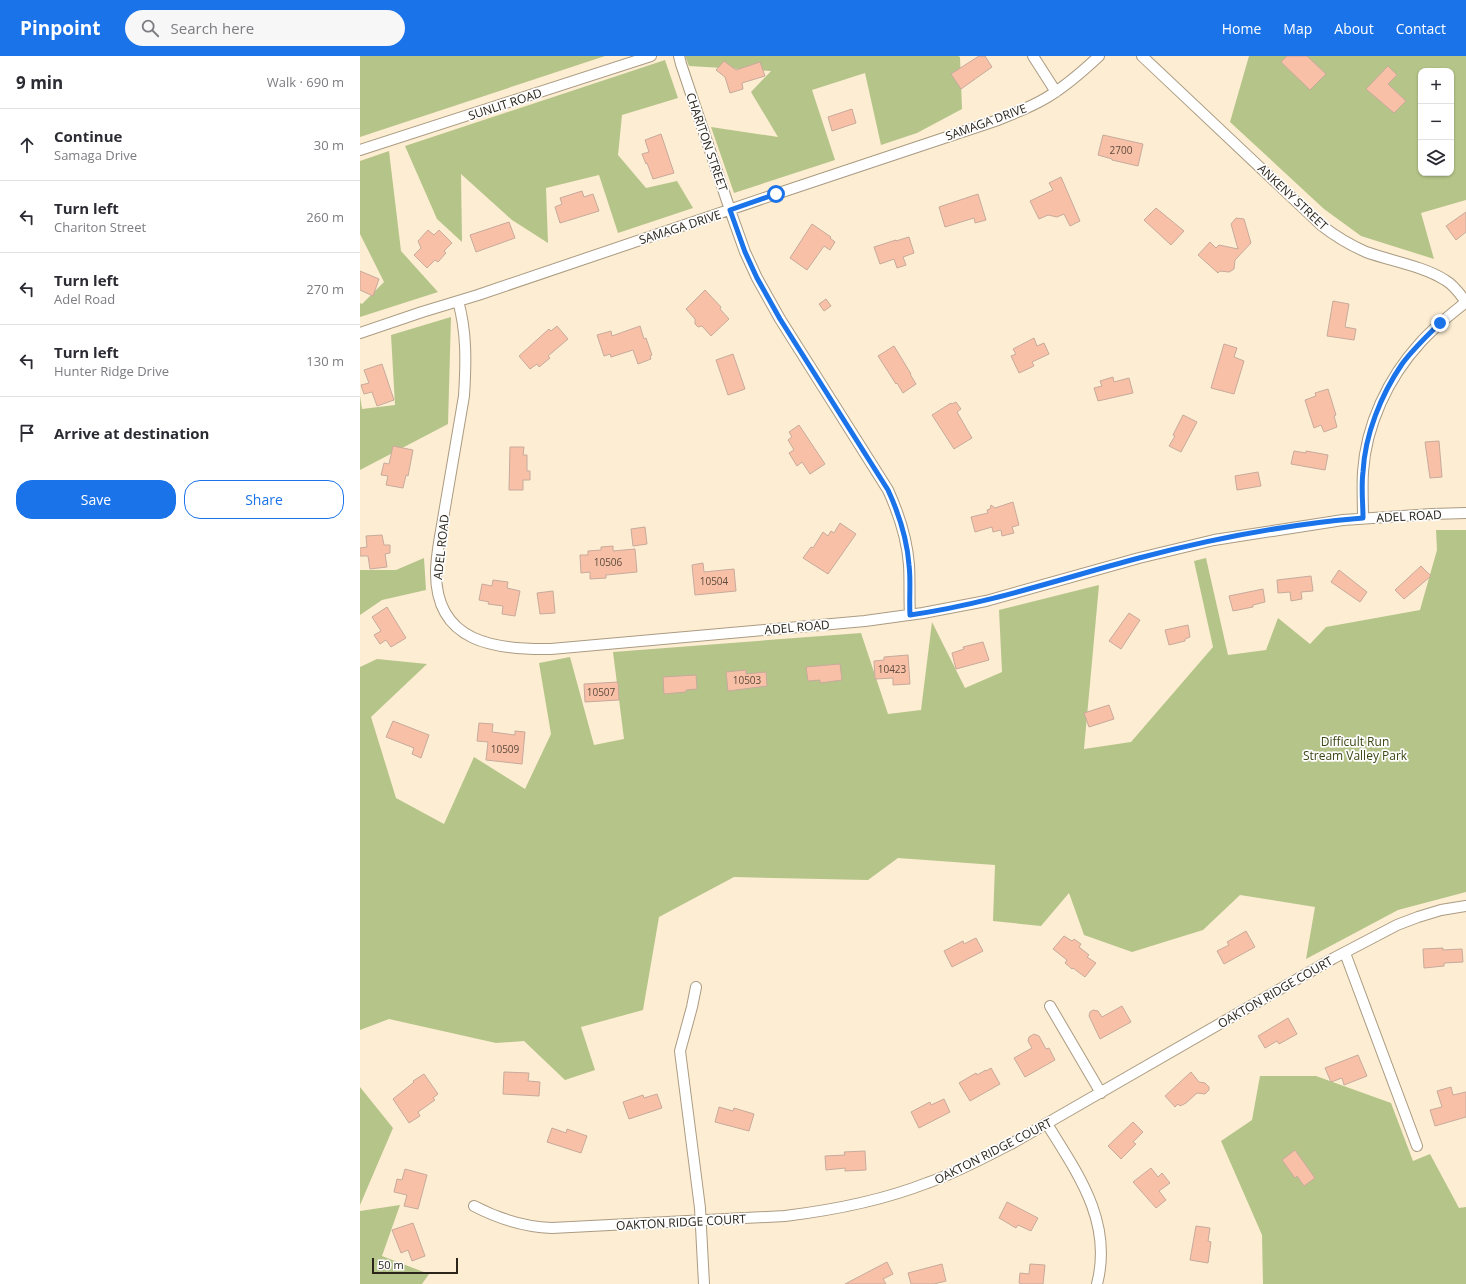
<!DOCTYPE html>
<html lang="en">
<head>
<meta charset="utf-8">
<style>
  :root { --surface:#fff; --page:#f7f7f7; --text:#2b2b33; --muted:#7c7c81; --line:#e1e1e2; --accent:#1a73e8 }
  body { margin:0; font-family:"Open Sans",sans-serif; background:var(--page); color:var(--text) }
  .controls { position:absolute; right:12px; top:12px; display:grid; overflow:hidden; border-radius:8px; box-shadow:0 1px 3px #0004 }
  .controls button { width:36px; height:36px; display:grid; place-items:center; padding:0; border:0; border-bottom:1px solid var(--line); background:var(--surface); color:var(--text); font:20px sans-serif }
  .scale { position:absolute; left:12px; bottom:10px; width:86px; box-sizing:border-box; padding-left:4px; border:2px solid #2a241a; border-top:0; font-size:11px; line-height:14px; white-space:nowrap; color:#2a241a; -webkit-text-stroke:3px #fdfdfd; paint-order:stroke }
  .stop { position:absolute; width:12px; height:12px; margin:-9px; border:3px solid #1a73e8; border-radius:50%; background:#fff }
  .stop.end { background:#1a73e8; border-color:#fff; box-shadow:0 1px 4px #0008 }
  .list { margin:0; padding:0; list-style:none }
  h2 { display:flex; justify-content:space-between; align-items:center; height:52px; margin:0; padding:0 16px; font-size:17px }
  h2 small { font-size:13px; font-weight:400; color:var(--muted) }
  .list li { display:grid; grid-template-columns:26px 1fr auto; gap:12px; align-items:center; box-sizing:border-box; height:72px; padding:0 16px; border-top:1px solid var(--line) }
  .list b { display:block; font-size:15px; white-space:nowrap }
  .list p { margin:0; font-size:13px; white-space:nowrap; color:var(--muted) }
  .list em { font-size:13px; font-style:normal; color:var(--muted) }
  .actions { display:flex; gap:8px; padding:12px 16px }
  .actions a { flex:1; padding:9px 0; border:1px solid var(--accent); border-radius:16px; text-align:center; font-size:14px; color:var(--accent) }
  .actions .main { background:var(--accent); color:#fff }
  .icon { flex:none; width:22px; height:22px; fill:none; stroke:currentColor; stroke-width:2; stroke-linecap:round; stroke-linejoin:round }
  .map { position:relative; flex:none; width:1106px; height:1228px; overflow:hidden }
  header { display:flex; align-items:center; gap:24px; box-sizing:border-box; height:56px; padding:0 20px; background:var(--accent); color:#fff }
  header strong { font-size:19px }
  nav { display:flex; gap:22px; margin-inline-start:auto; font-size:14px }
  .search { width:280px; height:36px; background:var(--page); display:flex; align-items:center; gap:10px; box-sizing:border-box; padding:0 14px; border-radius:22px; color:var(--muted); font-size:15px }
  main { display:flex }
  aside { flex:1; background:var(--surface) }
  .map>svg:first-child { display:block }
  .green { fill:#b5c489; fill-rule:evenodd }
  .building { fill:#f8c1a7; stroke:#c7aa9c }
  .lines { fill:none; stroke-linecap:round; stroke-linejoin:round }
  .street-casing { stroke:#aa9b82; stroke-width:12 }
  .street { stroke:#fff; stroke-width:10 }
  .route { stroke:#1a73e8; stroke-width:5 }
  .labels { text-anchor:middle; dominant-baseline:central; stroke-width:3.5; stroke-linejoin:round; paint-order:stroke }
  .number-label { font-size:10px; fill:#5e4b3d }
  .street-label { font-size:12px; fill:#2a241a; stroke:#fdfdfd }
  .park-label { font-size:12px; fill:#3b4513; stroke:#fdfdfd }
</style>
</head>
<body>
<header>
<strong>Pinpoint</strong>
<div class="search"><svg class="icon" aria-label="search" viewBox="0 0 24 24"><circle cx="10" cy="10" r="6"/><path d="M15 15l6 6"/></svg>Search here</div>
<nav><a>Home</a><a>Map</a><a>About</a><a>Contact</a></nav>
</header>
<main>
<aside>
<h2>9 min<small>Walk · 690 m</small></h2>
<ul class="list">
<li><svg class="icon" aria-label="ahead" viewBox="0 0 24 24"><path d="M12 20V5M6 11l6-6 6 6"/></svg><div><b>Continue</b><p>Samaga Drive</p></div><em>30 m</em></li>
<li><svg class="icon" aria-label="left" viewBox="0 0 24 24"><path d="M17 20v-9H6M10 6l-5 5 5 5"/></svg><div><b>Turn left</b><p>Chariton Street</p></div><em>260 m</em></li>
<li><svg class="icon" aria-label="left" viewBox="0 0 24 24"><path d="M17 20v-9H6M10 6l-5 5 5 5"/></svg><div><b>Turn left</b><p>Adel Road</p></div><em>270 m</em></li>
<li><svg class="icon" aria-label="left" viewBox="0 0 24 24"><path d="M17 20v-9H6M10 6l-5 5 5 5"/></svg><div><b>Turn left</b><p>Hunter Ridge Drive</p></div><em>130 m</em></li>
<li><svg class="icon" aria-label="arrive" viewBox="0 0 24 24"><path d="M6 21V4h12l-3 4 3 4H6"/></svg><div><b>Arrive at destination</b></div></li>
</ul>
<div class="actions"><a class="main">Save</a><a>Share</a></div>
</aside>
<div class="map">
<svg width="1106" height="1228" viewBox="0 0 1106 1228">
  <rect width="100%" height="100%" fill="#fdedd2"/>
  <path class="green" d="M 0,0 L 245,0 L 0,81 Z
    M 325,0 L 598,0 L 600,1 L 602,53 L 557,77 L 521,89 L 505,17 L 452,34 L 475,104 L 374,137 L 351,71 L 418,81 L 391,36 L 411,15 L 329,10 Z
    M 889,0 L 1106,0 L 1106,144 L 1061,157 L 1074,203 L 1001,180 L 964,153 L 870,66 ZM 1061,15 L 1091,15 L 1091,117 L 1061,117 Z
    M 305,4 L 318,42 L 262,59 L 258,99 L 286,132 L 317,125 L 333,152 L 258,177 L 239,119 L 186,132 L 188,187 L 152,164 L 101,118 L 102,186 L 77,163 L 45,90 Z
    M 29,95 L 41,195 L 78,236 L 0,261 L 0,247 L 2,248 L 24,226 L 0,178 L 0,105 Z
    M 91,261 L 88,368 L 0,414 L 0,340 L 2,353 L 35,349 L 31,279 Z
    M 1076,474 L 1106,474 L 1106,836 L 1038,854 L 946,903 L 955,851 L 880,839 L 843,874 L 772,896 L 724,879 L 709,837 L 681,870 L 633,865 L 635,809 L 538,802 L 508,824 L 374,821 L 299,861 L 283,954 L 221,971 L 235,1014 L 205,1024 L 164,985 L 136,987 L 29,963 L 0,974 L 0,611 L 17,603 L 67,608 L 11,661 L 36,742 L 84,768 L 114,701 L 165,733 L 191,678 L 179,607 L 210,601 L 234,689 L 264,683 L 253,596 L 501,577 L 528,658 L 561,654 L 572,566 L 605,632 L 642,616 L 639,554 L 739,529 L 724,693 L 771,686 L 853,591 L 834,505 L 846,502 L 868,599 L 906,594 L 918,562 L 950,588 L 966,571 L 1060,554 L 1077,494 Z
    M 64,502 L 66,534 L 22,544 L 0,559 L 0,514 L 36,514 Z
    M 900,1020 L 956,1020 L 1031,1047 L 1053,1105 L 1070,1098 L 1099,1152 L 1106,1151 L 1106,1228 L 903,1228 L 902,1179 L 861,1085 L 892,1064 Z
    M 0,1031 L 33,1072 L 0,1149 Z
    M 40,1149 L 22,1200 L 69,1218 L 62,1228 L 0,1228 L 0,1155 Z"/>
  <path class="building" d="M 619,0 L 625,0 L 632,11 L 601,33 L 591,18 Z
    M 927,0 L 947,0 L 966,18 L 950,34 L 921,6 Z
    M 364,5 L 376,14 L 400,6 L 405,20 L 382,27 L 383,33 L 370,37 L 365,21 L 356,14 Z
    M 1028,10 L 1037,19 L 1028,28 L 1046,45 L 1034,57 L 1006,33 Z
    M 492,53 L 496,67 L 472,75 L 468,61 Z
    M 301,78 L 314,117 L 293,123 L 287,107 L 286,108 L 282,98 L 289,96 L 285,84 Z
    M 743,79 L 783,88 L 778,110 L 752,104 L 752,103 L 738,99 Z
    M 701,121 L 720,165 L 710,170 L 704,158 L 697,161 L 688,159 L 679,163 L 670,145 L 693,134 L 689,127 Z
    M 222,135 L 224,141 L 233,138 L 239,155 L 200,167 L 195,151 L 202,148 L 200,142 Z
    M 618,138 L 626,164 L 615,167 L 614,162 L 585,171 L 579,151 Z
    M 796,152 L 824,175 L 811,189 L 784,164 Z
    M 1106,156 L 1106,176 L 1096,184 L 1086,170 Z
    M 876,162 L 884,163 L 891,187 L 875,204 L 874,213 L 871,215 L 869,216 L 860,215 L 858,217 L 838,199 L 850,186 L 856,192 L 859,189 L 878,193 L 871,168 Z
    M 149,166 L 155,182 L 116,196 L 110,179 Z
    M 452,168 L 471,181 L 470,182 L 475,186 L 470,194 L 464,190 L 447,214 L 430,202 Z
    M 68,174 L 74,179 L 79,174 L 92,187 L 84,195 L 86,197 L 78,206 L 75,204 L 67,212 L 54,199 L 61,192 L 58,185 Z
    M 549,181 L 554,197 L 543,201 L 546,209 L 537,212 L 534,203 L 520,208 L 514,191 L 536,184 L 536,185 Z
    M 0,215 L 19,223 L 13,240 L 0,234 Z
    M 345,234 L 361,251 L 360,253 L 369,263 L 351,280 L 342,270 L 338,271 L 335,268 L 335,263 L 326,253 Z
    M 466,243 L 471,250 L 464,255 L 459,248 Z
    M 973,245 L 989,248 L 985,271 L 996,273 L 994,284 L 967,280 Z
    M 197,270 L 208,283 L 188,300 L 190,302 L 179,311 L 177,308 L 170,313 L 159,300 L 189,273 L 191,275 Z
    M 280,270 L 284,283 L 286,282 L 292,299 L 290,300 L 291,303 L 278,308 L 273,294 L 251,301 L 250,298 L 244,300 L 237,279 L 251,275 L 252,280 Z
    M 674,282 L 677,290 L 684,287 L 689,298 L 672,306 L 674,310 L 659,317 L 651,300 L 656,298 L 653,293 Z
    M 864,288 L 877,292 L 874,301 L 884,305 L 874,338 L 851,332 Z
    M 534,290 L 551,318 L 550,318 L 556,328 L 543,337 L 537,327 L 536,328 L 518,300 Z
    M 373,298 L 385,333 L 368,339 L 356,304 Z
    M 22,308 L 34,344 L 17,350 L 12,336 L 4,338 L 1,329 L 9,327 L 4,314 Z
    M 753,321 L 754,326 L 769,322 L 773,337 L 738,345 L 734,332 L 742,330 L 740,325 Z
    M 968,333 L 976,359 L 974,360 L 977,371 L 964,376 L 961,369 L 954,372 L 945,344 L 956,340 L 955,337 Z
    M 596,346 L 601,353 L 597,356 L 612,382 L 594,393 L 572,359 L 591,347 L 592,348 Z
    M 823,359 L 837,366 L 821,396 L 809,390 L 815,380 L 813,379 Z
    M 439,369 L 465,408 L 450,418 L 442,406 L 437,410 L 429,397 L 434,394 L 428,384 L 432,381 L 429,376 Z
    M 1079,385 L 1082,421 L 1070,422 L 1065,386 Z
    M 33,390 L 53,394 L 48,420 L 46,419 L 43,432 L 26,429 L 28,420 L 21,419 L 24,407 L 29,408 Z
    M 150,391 L 164,391 L 163,399 L 167,399 L 167,415 L 170,415 L 170,424 L 163,424 L 163,434 L 149,434 Z
    M 934,395 L 946,397 L 946,395 L 968,399 L 965,414 L 931,408 Z
    M 898,416 L 901,430 L 877,434 L 875,420 Z
    M 653,446 L 659,469 L 652,471 L 654,477 L 642,480 L 641,474 L 633,476 L 632,471 L 615,476 L 611,461 L 628,457 L 627,454 L 630,453 L 631,449 L 635,452 Z
    M 480,467 L 496,478 L 468,518 L 443,502 L 451,491 L 453,492 L 463,476 L 468,480 L 471,475 L 474,477 Z
    M 285,471 L 287,488 L 273,490 L 271,473 Z
    M 22,479 L 24,489 L 30,489 L 30,497 L 25,498 L 27,511 L 10,513 L 8,500 L 0,500 L 0,492 L 7,491 L 6,480 Z
    M 253,490 L 253,495 L 275,493 L 277,516 L 246,519 L 246,522 L 230,523 L 230,516 L 221,517 L 220,499 L 228,499 L 228,495 L 241,494 L 241,491 Z
    M 343,507 L 344,516 L 374,513 L 376,535 L 335,539 L 332,509 Z
    M 1061,510 L 1071,520 L 1044,543 L 1035,534 Z
    M 979,514 L 1007,536 L 1000,546 L 971,526 Z
    M 951,520 L 953,535 L 941,536 L 942,543 L 931,545 L 930,536 L 918,537 L 917,524 Z
    M 133,524 L 148,526 L 147,532 L 160,535 L 155,560 L 142,558 L 143,550 L 128,548 L 129,546 L 119,544 L 122,528 L 132,530 Z
    M 903,533 L 905,546 L 893,549 L 893,551 L 873,555 L 869,540 Z
    M 193,535 L 195,557 L 180,558 L 177,537 Z
    M 27,551 L 46,582 L 31,591 L 26,584 L 20,588 L 14,579 L 21,575 L 12,561 Z
    M 769,557 L 780,564 L 761,593 L 749,585 Z
    M 828,569 L 830,581 L 825,583 L 825,585 L 809,589 L 805,574 Z
    M 623,586 L 629,604 L 596,613 L 592,597 L 604,593 L 603,591 Z
    M 548,599 L 550,628 L 533,629 L 533,622 L 515,623 L 514,605 L 524,604 L 524,601 Z
    M 480,608 L 482,624 L 460,627 L 460,624 L 448,625 L 446,611 Z
    M 386,614 L 386,618 L 406,616 L 407,630 L 368,635 L 366,616 Z
    M 336,619 L 337,633 L 326,634 L 326,636 L 304,638 L 303,621 Z
    M 258,626 L 259,644 L 225,646 L 224,628 Z
    M 749,649 L 754,663 L 729,671 L 724,657 Z
    M 33,665 L 69,679 L 61,702 L 52,698 L 54,692 L 26,681 Z
    M 119,667 L 133,668 L 132,676 L 155,679 L 155,675 L 165,676 L 162,708 L 126,704 L 128,686 L 117,685 Z
    M 886,875 L 895,891 L 864,908 L 857,895 L 869,889 L 867,886 Z
    M 704,880 L 712,885 L 714,883 L 721,888 L 719,891 L 729,899 L 727,901 L 736,907 L 725,921 L 713,912 L 712,913 L 705,907 L 707,904 L 693,893 Z
    M 616,882 L 623,895 L 592,911 L 584,895 L 603,885 L 604,888 Z
    M 1083,892 L 1083,894 L 1102,893 L 1103,906 L 1084,907 L 1084,910 L 1064,912 L 1063,893 Z
    M 762,950 L 771,966 L 740,983 L 729,960 L 730,956 L 733,954 L 738,955 L 742,961 Z
    M 928,962 L 937,978 L 919,988 L 917,985 L 905,992 L 898,980 Z
    M 674,978 L 679,980 L 686,993 L 689,992 L 695,1004 L 665,1021 L 654,1002 L 672,992 L 668,985 L 669,981 Z
    M 998,999 L 1007,1020 L 984,1029 L 982,1022 L 971,1026 L 965,1012 Z
    M 631,1012 L 640,1028 L 610,1045 L 599,1027 L 616,1017 L 617,1019 L 626,1014 L 626,1015 Z
    M 144,1016 L 169,1017 L 168,1025 L 180,1026 L 179,1040 L 143,1038 Z
    M 831,1016 L 839,1026 L 845,1027 L 849,1031 L 849,1034 L 845,1038 L 837,1037 L 826,1047 L 820,1050 L 818,1048 L 815,1051 L 805,1040 Z
    M 64,1018 L 78,1038 L 73,1042 L 75,1044 L 58,1056 L 60,1060 L 49,1067 L 33,1043 L 54,1026 L 53,1025 Z
    M 1091,1031 L 1093,1039 L 1106,1036 L 1106,1061 L 1075,1070 L 1070,1054 L 1082,1051 L 1077,1035 Z
    M 297,1038 L 302,1052 L 269,1063 L 263,1046 L 283,1039 L 284,1042 Z
    M 584,1043 L 590,1056 L 559,1072 L 551,1056 L 570,1046 L 571,1049 Z
    M 359,1051 L 373,1055 L 374,1052 L 394,1058 L 389,1075 L 355,1066 Z
    M 773,1066 L 783,1076 L 773,1086 L 776,1088 L 761,1103 L 748,1090 Z
    M 192,1072 L 206,1077 L 207,1073 L 227,1080 L 221,1097 L 187,1086 Z
    M 935,1094 L 955,1122 L 944,1130 L 937,1120 L 935,1122 L 922,1104 Z
    M 505,1095 L 506,1114 L 485,1115 L 485,1112 L 466,1114 L 465,1100 L 485,1099 L 484,1096 Z
    M 791,1112 L 798,1121 L 802,1117 L 810,1127 L 799,1135 L 806,1144 L 796,1152 L 773,1126 Z
    M 45,1113 L 67,1119 L 58,1153 L 44,1150 L 47,1139 L 34,1136 L 37,1123 L 42,1124 Z
    M 647,1146 L 678,1162 L 671,1175 L 658,1169 L 656,1172 L 639,1162 Z
    M 53,1167 L 65,1200 L 52,1205 L 48,1194 L 41,1197 L 32,1174 Z
    M 836,1170 L 850,1172 L 848,1185 L 851,1186 L 848,1207 L 830,1204 Z
    M 527,1206 L 533,1218 L 523,1223 L 526,1228 L 485,1228 Z
    M 582,1208 L 586,1225 L 574,1228 L 551,1228 L 548,1217 Z
    M 670,1208 L 685,1209 L 683,1228 L 663,1228 L 659,1227 L 660,1217 L 669,1218 Z"/>
  <g class="lines">
    <g class="street-casing">
      <path id="street" d="M 319,0 L 321,8 L 370,154 L 385,196 L 397,222 L 420,263 L 528,434 C 539,458 547,482 549,509 C 550,525 549,542 550,559
        M 673,0 L 696,36
        M 782,0 L 961,169 C 975,180 990,189 1006,196 C 1031,205 1063,210 1085,224 C 1094,229 1100,238 1106,246
        M 0,94 L 291,0
        M 98,245 C 107,276 106,308 104,340 C 97,379 91,418 84,457 C 81,477 76,497 76,517 C 76,587 136,594 191,593 L 505,565 L 563,557 L 626,545 L 779,502 L 854,484 L 983,464 L 1072,458 L 1106,457
        M 0,277 L 62,256 L 118,239 L 416,138 L 638,64 C 655,57 671,51 686,42 C 706,30 723,15 739,0
        M 1003,462 C 1003,447 1002,431 1003,416 C 1006,369 1028,322 1060,287 C 1074,271 1090,259 1106,246
        M 985,897 L 1057,1090
        M 336,931 L 332,951 L 320,995 L 340,1152 L 344,1228
        M 690,950 L 741,1037
        M 687,1068 C 718,1118 753,1166 737,1228
        M 114,1150 C 139,1163 163,1171 192,1172 L 425,1160 C 474,1154 521,1145 567,1127 C 596,1117 623,1102 651,1088 L 974,902 L 1037,869 L 1058,861 L 1081,854 L 1106,850"/>
    </g>
    <use href="#street" class="street"/>
  </g>
  <g class="lines">
    <path class="route" d="M 416,138 L 370,154 L 385,196 L 397,222 L 420,263 L 528,434 C 539,458 547,482 549,509 C 551,525 549,542 550,559 C 628,548 703,522 779,502 C 851,483 929,468 1003,462 C 1003,447 1001,431 1003,416 C 1005,378 1021,339 1042,308 C 1053,293 1067,280 1080,267"/>
  </g>
  <g class="labels">
    <g class="number-label">
      <text x="761" y="94">2700</text>
      <text x="248" y="506">10506</text>
      <text x="354" y="525">10504</text>
      <text x="532" y="613">10423</text>
      <text x="387" y="624">10503</text>
      <text x="241" y="636">10507</text>
      <text x="145" y="693">10509</text>
    </g>
    <g class="street-label">
      <text transform="translate(145 48) rotate(-18)">SUNLIT ROAD</text>
      <text transform="translate(626 66) rotate(-20)">SAMAGA DRIVE</text>
      <text transform="translate(347 86) rotate(71)">CHARITON STREET</text>
      <text transform="translate(933 141) rotate(43)">ANKENY STREET</text>
      <text transform="translate(320 171) rotate(-18)">SAMAGA DRIVE</text>
      <text transform="translate(1049 460) rotate(-3)">ADEL ROAD</text>
      <text transform="translate(81 491) rotate(-84)">ADEL ROAD</text>
      <text transform="translate(437 571) rotate(-5)">ADEL ROAD</text>
      <text transform="translate(915 936) rotate(-30)">OAKTON RIDGE COURT</text>
      <text transform="translate(633 1095) rotate(-27)">OAKTON RIDGE COURT</text>
      <text transform="translate(321 1166) rotate(-3)">OAKTON RIDGE COURT</text>
    </g>
    <g class="park-label">
      <text x="995" y="685">Difficult Run<tspan x="995" dy="14">Stream Valley Park</tspan></text>
    </g>
  </g>
</svg>
<div class="controls">
<button>+</button>
<button>−</button>
<button><svg class="icon" aria-label="layers" viewBox="0 0 24 24"><path d="M12 4l9 5-9 5-9-5zM3 14l9 5 9-5"/></svg></button>
</div>
<div class="scale">50 m</div>
<div class="stop" style="left:416px;top:138px"></div>
<div class="stop end" style="left:1080px;top:267px"></div>
</div>
</main>
</body>
</html>
